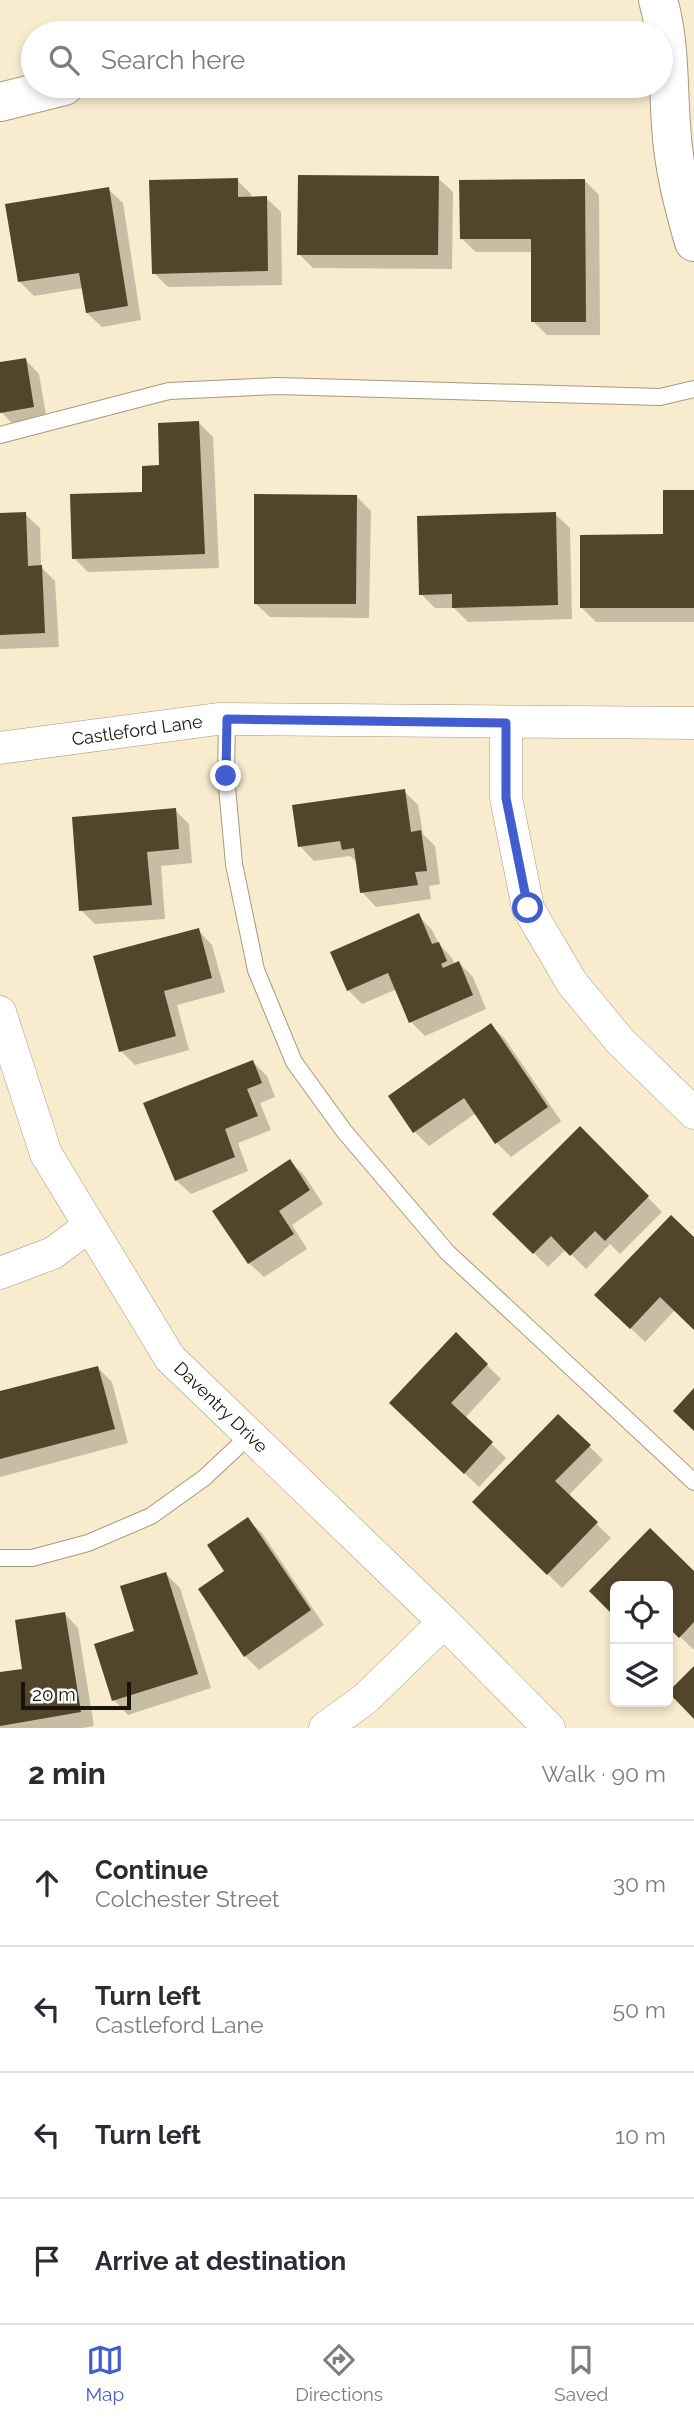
<!DOCTYPE html>
<html lang="en">
<head>
<meta charset="utf-8">
<style>
  :root { --surface:#fff; --page:#f2f2f3; --text:#2b2b33; --muted:#7c7c81; --line:#e1e1e2; --accent:#415dd0 }
  body { margin:0; font-family:Raleway,sans-serif; background:var(--page); color:var(--text) }
  .controls { position:absolute; right:21px; bottom:21px; display:grid; overflow:hidden; border-radius:10px; box-shadow:0 4px 10px #0003 }
  .controls button { width:63px; height:63px; display:grid; place-items:center; padding:0; border:0; border-bottom:2px solid var(--line); background:var(--surface); color:var(--text); font:35px sans-serif }
  .scale { position:absolute; left:21px; bottom:18px; width:110px; box-sizing:border-box; padding-left:7px; border:4px solid #1a150a; border-top:0; font-size:19px; line-height:24px; white-space:nowrap; color:#1a150a; -webkit-text-stroke:5px #fff; paint-order:stroke }
  .stop { position:absolute; width:21px; height:21px; margin:-16px; border:5px solid #415dd0; border-radius:50%; background:#fff }
  .stop.end { background:#415dd0; border-color:#fff; box-shadow:0 2px 7px #0008 }
  .list { margin:0; padding:0; list-style:none }
  h2 { display:flex; justify-content:space-between; align-items:center; height:91px; margin:0; padding:0 28px; font-size:30px }
  h2 small { font-size:23px; font-weight:400; color:var(--muted) }
  .list li { display:grid; grid-template-columns:46px 1fr auto; gap:21px; align-items:center; box-sizing:border-box; height:126px; padding:0 28px; border-top:2px solid var(--line) }
  .list b { display:block; font-size:26px; white-space:nowrap }
  .list p { margin:0; font-size:23px; white-space:nowrap; color:var(--muted) }
  .list em { font-size:23px; font-style:normal; color:var(--muted) }
  .icon { flex:none; width:38px; height:38px; fill:none; stroke:currentColor; stroke-width:2; stroke-linecap:round; stroke-linejoin:round }
  .map { position:relative; flex:none; width:694px; height:1728px; overflow:hidden }
  .search { position:absolute; background:var(--surface); box-shadow:0 4px 10px #0003; left:21px; right:21px; top:21px; height:77px; display:flex; align-items:center; gap:18px; box-sizing:border-box; padding:0 24px; border-radius:38px; color:var(--muted); font-size:26px }
  .sheet { height:595px; background:var(--surface) }
  nav { display:flex; justify-content:space-around; align-items:center; box-sizing:border-box; height:98px; border-top:2px solid var(--line); background:var(--surface); font-size:19px; color:var(--muted) }
  nav a { display:grid; justify-items:center; gap:4px }
  nav .on { color:var(--accent) }
  .map>svg:first-child { display:block }
  .shadow { fill:#0003 }
  .building { fill:#51452b }
  .lines { fill:none; stroke-linecap:round; stroke-linejoin:round }
  .service-casing { stroke:#a69a7d; stroke-width:18 }
  .minor-casing { stroke:#a69a7d; stroke-width:33 }
  .tertiary-casing { stroke:#a69a7d; stroke-width:40 }
  .service { stroke:#fff; stroke-width:16 }
  .minor { stroke:#fff; stroke-width:32 }
  .tertiary { stroke:#fff; stroke-width:38 }
  .route { stroke:#415dd0; stroke-width:9 }
  .labels { text-anchor:middle; dominant-baseline:central; stroke-width:7; stroke-linejoin:round; paint-order:stroke }
  .street-label { font-size:18px; fill:#1a150a; stroke:#fff }
</style>
</head>
<body>
<div class="map">
<svg width="694" height="1728" viewBox="0 0 694 1728">
  <rect width="100%" height="100%" fill="#f9ebcd"/>
  <path class="shadow" d="M 438,178 L 453,192 L 452,269 L 313,268 L 299,254 Z
    M 237,180 L 251,194 L 251,198 L 266,198 L 281,212 L 282,285 L 168,287 L 154,273 Z
    M 585,181 L 599,195 L 600,335 L 547,335 L 533,321 L 532,252 L 476,252 L 461,238 Z
    M 108,189 L 123,203 L 141,320 L 102,327 L 87,313 L 83,288 L 34,296 L 20,282 Z
    M 25,359 L 39,374 L 47,421 L 15,426 L 1,412 L 0,364 Z
    M 199,423 L 213,437 L 219,568 L 88,572 L 74,558 L 144,493 L 161,467 Z
    M 694,492 L 694,622 L 596,622 L 582,608 L 664,536 Z
    M 357,497 L 371,511 L 369,618 L 270,617 L 255,603 Z
    M 25,514 L 40,528 L 41,567 L 55,581 L 59,647 L 0,649 L 0,515 Z
    M 555,514 L 570,528 L 572,619 L 468,622 L 454,608 L 435,608 L 421,594 Z
    M 404,791 L 418,805 L 423,834 L 435,846 L 440,884 L 429,886 L 431,899 L 376,907 L 362,892 L 358,863 L 350,856 L 314,861 L 300,846 Z
    M 175,810 L 189,824 L 192,863 L 161,866 L 165,919 L 95,924 L 81,910 Z
    M 418,915 L 432,930 L 439,944 L 452,958 L 455,965 L 459,963 L 473,977 L 486,1009 L 425,1036 L 410,1021 L 397,989 L 362,1004 L 348,990 Z
    M 198,930 L 212,945 L 225,992 L 177,1005 L 189,1050 L 135,1065 L 121,1051 Z
    M 491,1025 L 505,1039 L 561,1121 L 511,1157 L 497,1143 L 476,1113 L 429,1146 L 415,1132 L 390,1096 Z
    M 253,1062 L 267,1076 L 275,1097 L 260,1103 L 271,1130 L 238,1143 L 248,1171 L 191,1194 L 176,1180 Z
    M 580,1128 L 662,1212 L 620,1254 L 610,1244 L 586,1269 L 566,1249 L 548,1267 L 495,1214 Z
    M 290,1161 L 304,1175 L 323,1204 L 292,1225 L 307,1249 L 264,1277 L 249,1263 L 214,1211 Z
    M 694,1239 L 694,1328 L 675,1310 L 645,1342 L 596,1295 Z
    M 456,1335 L 501,1379 L 465,1418 L 506,1458 L 479,1487 L 405,1417 Z
    M 98,1368 L 112,1382 L 128,1443 L 0,1477 L 0,1393 Z
    M 559,1416 L 603,1460 L 568,1496 L 611,1538 L 562,1588 L 474,1502 Z
    M 247,1519 L 262,1533 L 324,1625 L 259,1670 L 245,1656 L 227,1571 Z
    M 650,1531 L 694,1574 L 694,1650 L 668,1625 L 668,1586 L 615,1586 L 615,1615 L 591,1591 Z
    M 166,1574 L 180,1588 L 211,1688 L 128,1715 L 114,1700 L 97,1645 L 136,1632 Z
    M 64,1613 L 78,1628 L 94,1726 L 82,1728 L 0,1728 L 0,1674 L 24,1670 Z"/>
  <path class="building" d="M 298,175 L 439,176 L 438,255 L 297,255 Z
    M 238,178 L 238,197 L 267,196 L 268,271 L 152,274 L 149,180 Z
    M 585,179 L 586,322 L 531,322 L 531,239 L 460,239 L 459,180 Z
    M 109,187 L 128,306 L 86,313 L 79,273 L 18,282 L 5,204 Z
    M 26,358 L 34,407 L 0,413 L 0,362 Z
    M 199,421 L 205,554 L 72,559 L 70,494 L 142,492 L 142,466 L 159,465 L 158,423 Z
    M 663,490 L 694,490 L 694,608 L 580,608 L 580,535 L 663,534 Z
    M 254,494 L 357,495 L 356,604 L 254,604 Z
    M 26,512 L 28,566 L 42,565 L 45,633 L 0,635 L 0,513 Z
    M 556,512 L 558,605 L 452,608 L 452,594 L 419,595 L 417,516 Z
    M 405,789 L 411,832 L 421,830 L 427,871 L 415,872 L 418,885 L 360,893 L 354,848 L 342,850 L 340,841 L 298,847 L 292,805 Z
    M 176,808 L 179,849 L 147,852 L 152,905 L 79,911 L 72,817 Z
    M 419,913 L 432,944 L 439,942 L 447,961 L 441,964 L 443,968 L 459,961 L 473,995 L 409,1023 L 388,973 L 347,991 L 330,952 Z
    M 199,928 L 212,978 L 164,991 L 176,1036 L 119,1052 L 93,956 Z
    M 491,1023 L 548,1107 L 495,1144 L 464,1098 L 413,1133 L 388,1096 Z
    M 253,1060 L 262,1083 L 247,1089 L 258,1116 L 225,1129 L 235,1157 L 175,1181 L 143,1103 Z
    M 580,1126 L 649,1196 L 605,1241 L 595,1231 L 570,1256 L 551,1236 L 533,1254 L 492,1214 Z
    M 290,1159 L 310,1190 L 279,1211 L 294,1234 L 248,1264 L 212,1211 Z
    M 671,1215 L 694,1237 L 694,1330 L 660,1297 L 630,1329 L 594,1295 Z
    M 456,1332 L 488,1364 L 451,1403 L 493,1442 L 464,1474 L 389,1403 Z
    M 98,1366 L 115,1429 L 0,1459 L 0,1391 Z
    M 694,1388 L 694,1431 L 673,1411 Z
    M 558,1414 L 591,1445 L 555,1481 L 598,1522 L 547,1575 L 472,1502 Z
    M 248,1517 L 311,1610 L 244,1657 L 198,1589 L 224,1571 L 207,1545 Z
    M 650,1528 L 694,1571 L 694,1622 L 679,1638 L 668,1627 L 668,1586 L 615,1586 L 615,1617 L 589,1591 Z
    M 166,1572 L 198,1674 L 112,1701 L 94,1644 L 134,1631 L 120,1586 Z
    M 65,1612 L 81,1712 L 0,1726 L 0,1672 L 22,1669 L 15,1620 Z
    M 694,1666 L 694,1719 L 668,1692 Z"/>
  <g class="lines">
    <g class="service-casing">
      <path id="service" d="M 0,435 L 169,391 L 278,386 L 660,397 L 694,389
        M 227,719 L 226,776 L 234,864 L 256,970 L 294,1062 L 344,1131 L 447,1252 L 694,1482
        M 0,1558 L 32,1558 L 88,1543 L 151,1516 L 204,1478 L 250,1435"/>
    </g>
    <g class="minor-casing">
      <path id="minor" d="M 506,723 L 506,798 L 528,908 L 572,983 L 620,1041 L 694,1113
        M 0,748 L 218,719 L 694,723
        M 0,1012 L 46,1154 L 170,1358 L 444,1622 L 549,1728
        M 0,1273 L 53,1253 L 88,1227
        M 325,1728 L 365,1699 L 444,1622"/>
    </g>
    <g class="tertiary-casing">
      <path id="tertiary" d="M 658,0 C 670,41 668,83 671,125 C 673,165 683,204 694,242
        M 0,102 L 64,86"/>
    </g>
    <use href="#service" class="service"/>
    <use href="#minor" class="minor"/>
    <use href="#tertiary" class="tertiary"/>
  </g>
  <g class="lines">
    <path class="route" d="M 226,776 L 227,719 L 506,723 L 506,798 L 528,908"/>
  </g>
  <g class="labels">
    <g class="street-label">
      <text transform="translate(137 730) rotate(-8)">Castleford Lane</text>
      <text transform="translate(221 1407) rotate(44)">Daventry Drive</text>
    </g>
  </g>
</svg>
<div class="controls">
<button><svg class="icon" aria-label="locate" viewBox="0 0 24 24"><circle cx="12" cy="12" r="6"/><path d="M12 2v4M12 18v4M2 12h4M18 12h4"/></svg></button>
<button><svg class="icon" aria-label="layers" viewBox="0 0 24 24"><path d="M12 4l9 5-9 5-9-5zM3 14l9 5 9-5"/></svg></button>
</div>
<div class="scale">20 m</div>
<div class="stop" style="left:528px;top:908px"></div>
<div class="stop end" style="left:226px;top:776px"></div>
<div class="search"><svg class="icon" aria-label="search" viewBox="0 0 24 24"><circle cx="10" cy="10" r="6"/><path d="M15 15l6 6"/></svg>Search here</div>
</div>
<section class="sheet">
<h2>2 min<small>Walk · 90 m</small></h2>
<ul class="list">
<li><svg class="icon" aria-label="ahead" viewBox="0 0 24 24"><path d="M12 20V5M6 11l6-6 6 6"/></svg><div><b>Continue</b><p>Colchester Street</p></div><em>30 m</em></li>
<li><svg class="icon" aria-label="left" viewBox="0 0 24 24"><path d="M17 20v-9H6M10 6l-5 5 5 5"/></svg><div><b>Turn left</b><p>Castleford Lane</p></div><em>50 m</em></li>
<li><svg class="icon" aria-label="left" viewBox="0 0 24 24"><path d="M17 20v-9H6M10 6l-5 5 5 5"/></svg><div><b>Turn left</b></div><em>10 m</em></li>
<li><svg class="icon" aria-label="arrive" viewBox="0 0 24 24"><path d="M6 21V4h12l-3 4 3 4H6"/></svg><div><b>Arrive at destination</b></div></li>
</ul>
</section>
<nav>
<a class="on"><svg class="icon" aria-label="map" viewBox="0 0 24 24"><path d="M3 6l6-2 6 2 6-2v14l-6 2-6-2-6 2zM9 4v14M15 6v14"/></svg>Map</a>
<a><svg class="icon" aria-label="directions" viewBox="0 0 24 24"><path d="M12 3l9 9-9 9-9-9zM9 14v-3h6M13 9l2 2-2 2"/></svg>Directions</a>
<a><svg class="icon" aria-label="saved" viewBox="0 0 24 24"><path d="M7 4h10v16l-5-4-5 4z"/></svg>Saved</a>
</nav>
</body>
</html>
